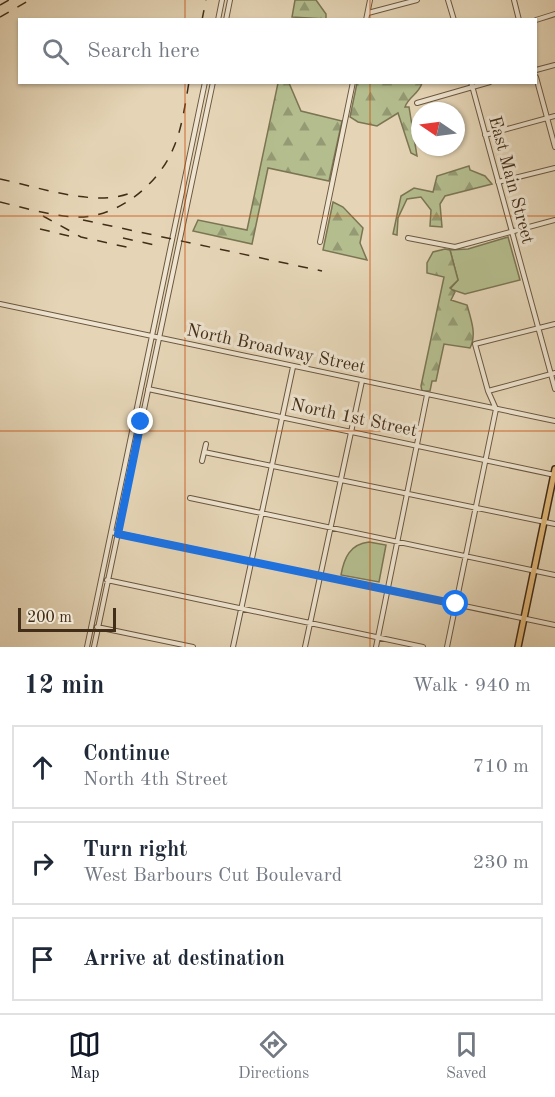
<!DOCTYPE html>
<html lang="en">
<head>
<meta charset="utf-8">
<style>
  :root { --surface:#fff; --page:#f2f2f3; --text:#1f2937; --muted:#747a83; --line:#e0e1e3; --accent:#111827 }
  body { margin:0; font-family:"Old Standard TT",serif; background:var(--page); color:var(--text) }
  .compass { position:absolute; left:411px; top:102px; width:54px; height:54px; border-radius:50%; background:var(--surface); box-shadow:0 2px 4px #0004; rotate:283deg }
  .scale { position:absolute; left:18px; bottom:15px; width:98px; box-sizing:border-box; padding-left:6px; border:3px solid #422d18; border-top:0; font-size:16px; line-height:21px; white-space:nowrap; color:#422d18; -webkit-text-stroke:4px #eee4d0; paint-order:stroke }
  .stop { position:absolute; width:18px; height:18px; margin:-14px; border:4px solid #1a73e8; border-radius:50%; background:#fff }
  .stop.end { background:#1a73e8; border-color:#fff; box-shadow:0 2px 6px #0008 }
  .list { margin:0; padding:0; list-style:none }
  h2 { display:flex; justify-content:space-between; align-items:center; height:78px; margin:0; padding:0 24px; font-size:26px }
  h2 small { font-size:20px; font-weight:400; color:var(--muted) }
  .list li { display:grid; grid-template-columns:39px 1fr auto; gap:18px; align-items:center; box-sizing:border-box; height:84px; margin:0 12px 12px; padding:0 12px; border:2px solid var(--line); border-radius:0px }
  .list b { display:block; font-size:22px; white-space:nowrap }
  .list p { margin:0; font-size:20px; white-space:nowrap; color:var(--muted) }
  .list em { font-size:20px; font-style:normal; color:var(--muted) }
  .icon { flex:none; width:33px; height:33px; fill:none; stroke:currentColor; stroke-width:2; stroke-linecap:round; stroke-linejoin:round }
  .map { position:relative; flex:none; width:555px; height:647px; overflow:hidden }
  .search { position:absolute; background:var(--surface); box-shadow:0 2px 4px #0004; left:18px; right:18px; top:18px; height:66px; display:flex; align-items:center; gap:15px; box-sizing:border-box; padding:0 21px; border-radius:0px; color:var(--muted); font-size:22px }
  .sheet { height:366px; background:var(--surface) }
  nav { display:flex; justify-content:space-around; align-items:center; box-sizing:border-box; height:84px; border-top:2px solid var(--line); background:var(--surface); font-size:16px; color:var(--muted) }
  nav a { display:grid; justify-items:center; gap:3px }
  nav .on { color:var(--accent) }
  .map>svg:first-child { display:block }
  .grass { fill:#b4bd8e; stroke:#7b7553; stroke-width:1.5 }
  .forest { fill:url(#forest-firs); stroke:#7b7553; stroke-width:1.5 }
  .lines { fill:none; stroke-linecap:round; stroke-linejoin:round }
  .minor-casing { stroke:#6b5740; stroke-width:6 }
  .major-casing { stroke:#422d18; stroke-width:8 }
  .minor { stroke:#eee4d0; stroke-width:4 }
  .major { stroke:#e2ba7b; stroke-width:5 }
  .rail { stroke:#422d18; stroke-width:1.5; stroke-dasharray:10 10; stroke-linecap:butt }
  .route { stroke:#1a73e8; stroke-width:8 }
  .grid { fill:none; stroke:#c7500e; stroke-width:1.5; stroke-opacity:0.55 }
  .labels { text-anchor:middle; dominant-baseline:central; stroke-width:6; stroke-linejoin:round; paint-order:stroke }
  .street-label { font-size:18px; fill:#422d18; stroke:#eee4d0 }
</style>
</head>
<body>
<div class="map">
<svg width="555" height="647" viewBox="0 0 555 647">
  <defs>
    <pattern id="forest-firs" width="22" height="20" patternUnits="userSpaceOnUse" patternTransform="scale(1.5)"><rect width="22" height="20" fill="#b4bd8e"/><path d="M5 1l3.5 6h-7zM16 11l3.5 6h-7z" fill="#949a73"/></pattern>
  </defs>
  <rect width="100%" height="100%" fill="#e5d5b6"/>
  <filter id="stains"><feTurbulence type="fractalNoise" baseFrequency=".00333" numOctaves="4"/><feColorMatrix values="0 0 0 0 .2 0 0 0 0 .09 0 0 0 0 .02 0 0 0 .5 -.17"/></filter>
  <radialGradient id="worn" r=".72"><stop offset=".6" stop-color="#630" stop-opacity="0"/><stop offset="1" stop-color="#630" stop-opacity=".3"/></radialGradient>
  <path class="grass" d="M 508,237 L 520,280 L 465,294 L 450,289 L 458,280 L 450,250 L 468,249 Z
    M 369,542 L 386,545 L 379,582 L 341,575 C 344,558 350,544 369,542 Z"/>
  <path class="forest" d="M 295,0 L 316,0 L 326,14 L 326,19 L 292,17 Z
    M 278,83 L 289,83 L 301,111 L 342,121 L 329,181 L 268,168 L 252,244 L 193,231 L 198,220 L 247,230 Z
    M 357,83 L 422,83 C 419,94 408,97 405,107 L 409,107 L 417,156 L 411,153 L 398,113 L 377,126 L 358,122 L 350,117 Z
    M 469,166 L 470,170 L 485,176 L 492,184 L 445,196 L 440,204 L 442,227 L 430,226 L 431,210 L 421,197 L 407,199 L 398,218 L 397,235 L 393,234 L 401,196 L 414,188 L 433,192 L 437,176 Z
    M 333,202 L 343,207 L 363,228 L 360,243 L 367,260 L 323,250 Z
    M 445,249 L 450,250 L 458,280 L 450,288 L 455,292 L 451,300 L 467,305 C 471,319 477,335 470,348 L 444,344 L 436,381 L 432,381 L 430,391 L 422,391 L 421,386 L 444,277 L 427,273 L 427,263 L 433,252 Z"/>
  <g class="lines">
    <g class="minor-casing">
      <path id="minor" d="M 448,0 L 454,20
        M 514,0 L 519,20
        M 368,13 L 417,0
        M 218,20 L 222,0
        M 226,20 L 230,0
        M 366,20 L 370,0
        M 536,20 L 555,14
        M 536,70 L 555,65
        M 536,77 L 555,147
        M 471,82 L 555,389
        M 417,103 L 490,82
        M 485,135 L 555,116
        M 498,182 L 555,168
        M 408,238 L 455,247 L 555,220
        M 320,242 L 353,82
        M 0,304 L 555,421
        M 148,389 L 555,475
        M 488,391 L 555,373
        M 204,452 L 555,524
        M 202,461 L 206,444
        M 190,498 L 555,575
        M 111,532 L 555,625
        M 107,580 L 423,647
        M 97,627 L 193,647
        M 87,647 L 205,82
        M 94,647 L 213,82
        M 233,647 L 293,367
        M 305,647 L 362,381
        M 376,647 L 427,395
        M 447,647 L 496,409 L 488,391 L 475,344 L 555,324"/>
    </g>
    <g class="major-casing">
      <path id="major" d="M 518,647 L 555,469"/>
    </g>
    <use href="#minor" class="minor"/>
    <use href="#major" class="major"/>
    <path class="rail" d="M 0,5 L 9,0
      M 0,17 L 30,0
      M 202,20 L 206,0
      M 0,179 C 39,187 98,209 135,191
      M 0,202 C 25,208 51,216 77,217 C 117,218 158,185 173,149 C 182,129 185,105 189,82
      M 43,216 L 81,237 L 135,249
      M 83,220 L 322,271
      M 40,229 L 69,236
      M 123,238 L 159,246"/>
  </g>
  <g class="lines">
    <path class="route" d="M 141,422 L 118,534 L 456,604"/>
  </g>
  <path class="grid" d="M 185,0 L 185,20M 370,0 L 370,20M 185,82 L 185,647M 370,82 L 370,647M 0,216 L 555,216M 0,431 L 555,431"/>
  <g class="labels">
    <g class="street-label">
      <text transform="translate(511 180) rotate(75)">East Main Street</text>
      <text transform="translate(276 349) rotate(12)">North Broadway Street</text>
      <text transform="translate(354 418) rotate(12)">North 1st Street</text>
    </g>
  </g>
  <rect width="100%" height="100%" filter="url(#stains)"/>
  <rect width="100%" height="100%" fill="url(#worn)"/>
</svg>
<svg class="compass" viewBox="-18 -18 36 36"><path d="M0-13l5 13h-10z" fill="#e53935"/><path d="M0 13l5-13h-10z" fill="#747a83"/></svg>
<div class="scale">200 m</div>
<div class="stop" style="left:456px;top:604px"></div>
<div class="stop end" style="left:141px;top:422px"></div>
<div class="search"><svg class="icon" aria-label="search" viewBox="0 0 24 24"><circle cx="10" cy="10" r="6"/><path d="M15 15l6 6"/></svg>Search here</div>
</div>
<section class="sheet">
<h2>12 min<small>Walk · 940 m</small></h2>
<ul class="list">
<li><svg class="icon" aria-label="ahead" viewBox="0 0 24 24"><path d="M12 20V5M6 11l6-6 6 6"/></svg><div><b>Continue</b><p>North 4th Street</p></div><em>710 m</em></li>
<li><svg class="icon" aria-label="right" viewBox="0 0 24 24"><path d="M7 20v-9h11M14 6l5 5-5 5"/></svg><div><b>Turn right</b><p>West Barbours Cut Boulevard</p></div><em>230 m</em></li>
<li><svg class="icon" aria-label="arrive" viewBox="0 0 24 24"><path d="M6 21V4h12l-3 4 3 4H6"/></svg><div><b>Arrive at destination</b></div></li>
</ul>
</section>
<nav>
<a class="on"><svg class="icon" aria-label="map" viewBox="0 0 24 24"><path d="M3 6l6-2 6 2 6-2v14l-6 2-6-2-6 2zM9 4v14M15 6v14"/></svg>Map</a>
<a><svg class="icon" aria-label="directions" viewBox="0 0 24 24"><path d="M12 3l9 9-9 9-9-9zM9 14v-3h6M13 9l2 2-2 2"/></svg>Directions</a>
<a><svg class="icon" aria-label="saved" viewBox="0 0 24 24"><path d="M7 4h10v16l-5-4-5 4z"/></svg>Saved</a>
</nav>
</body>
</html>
